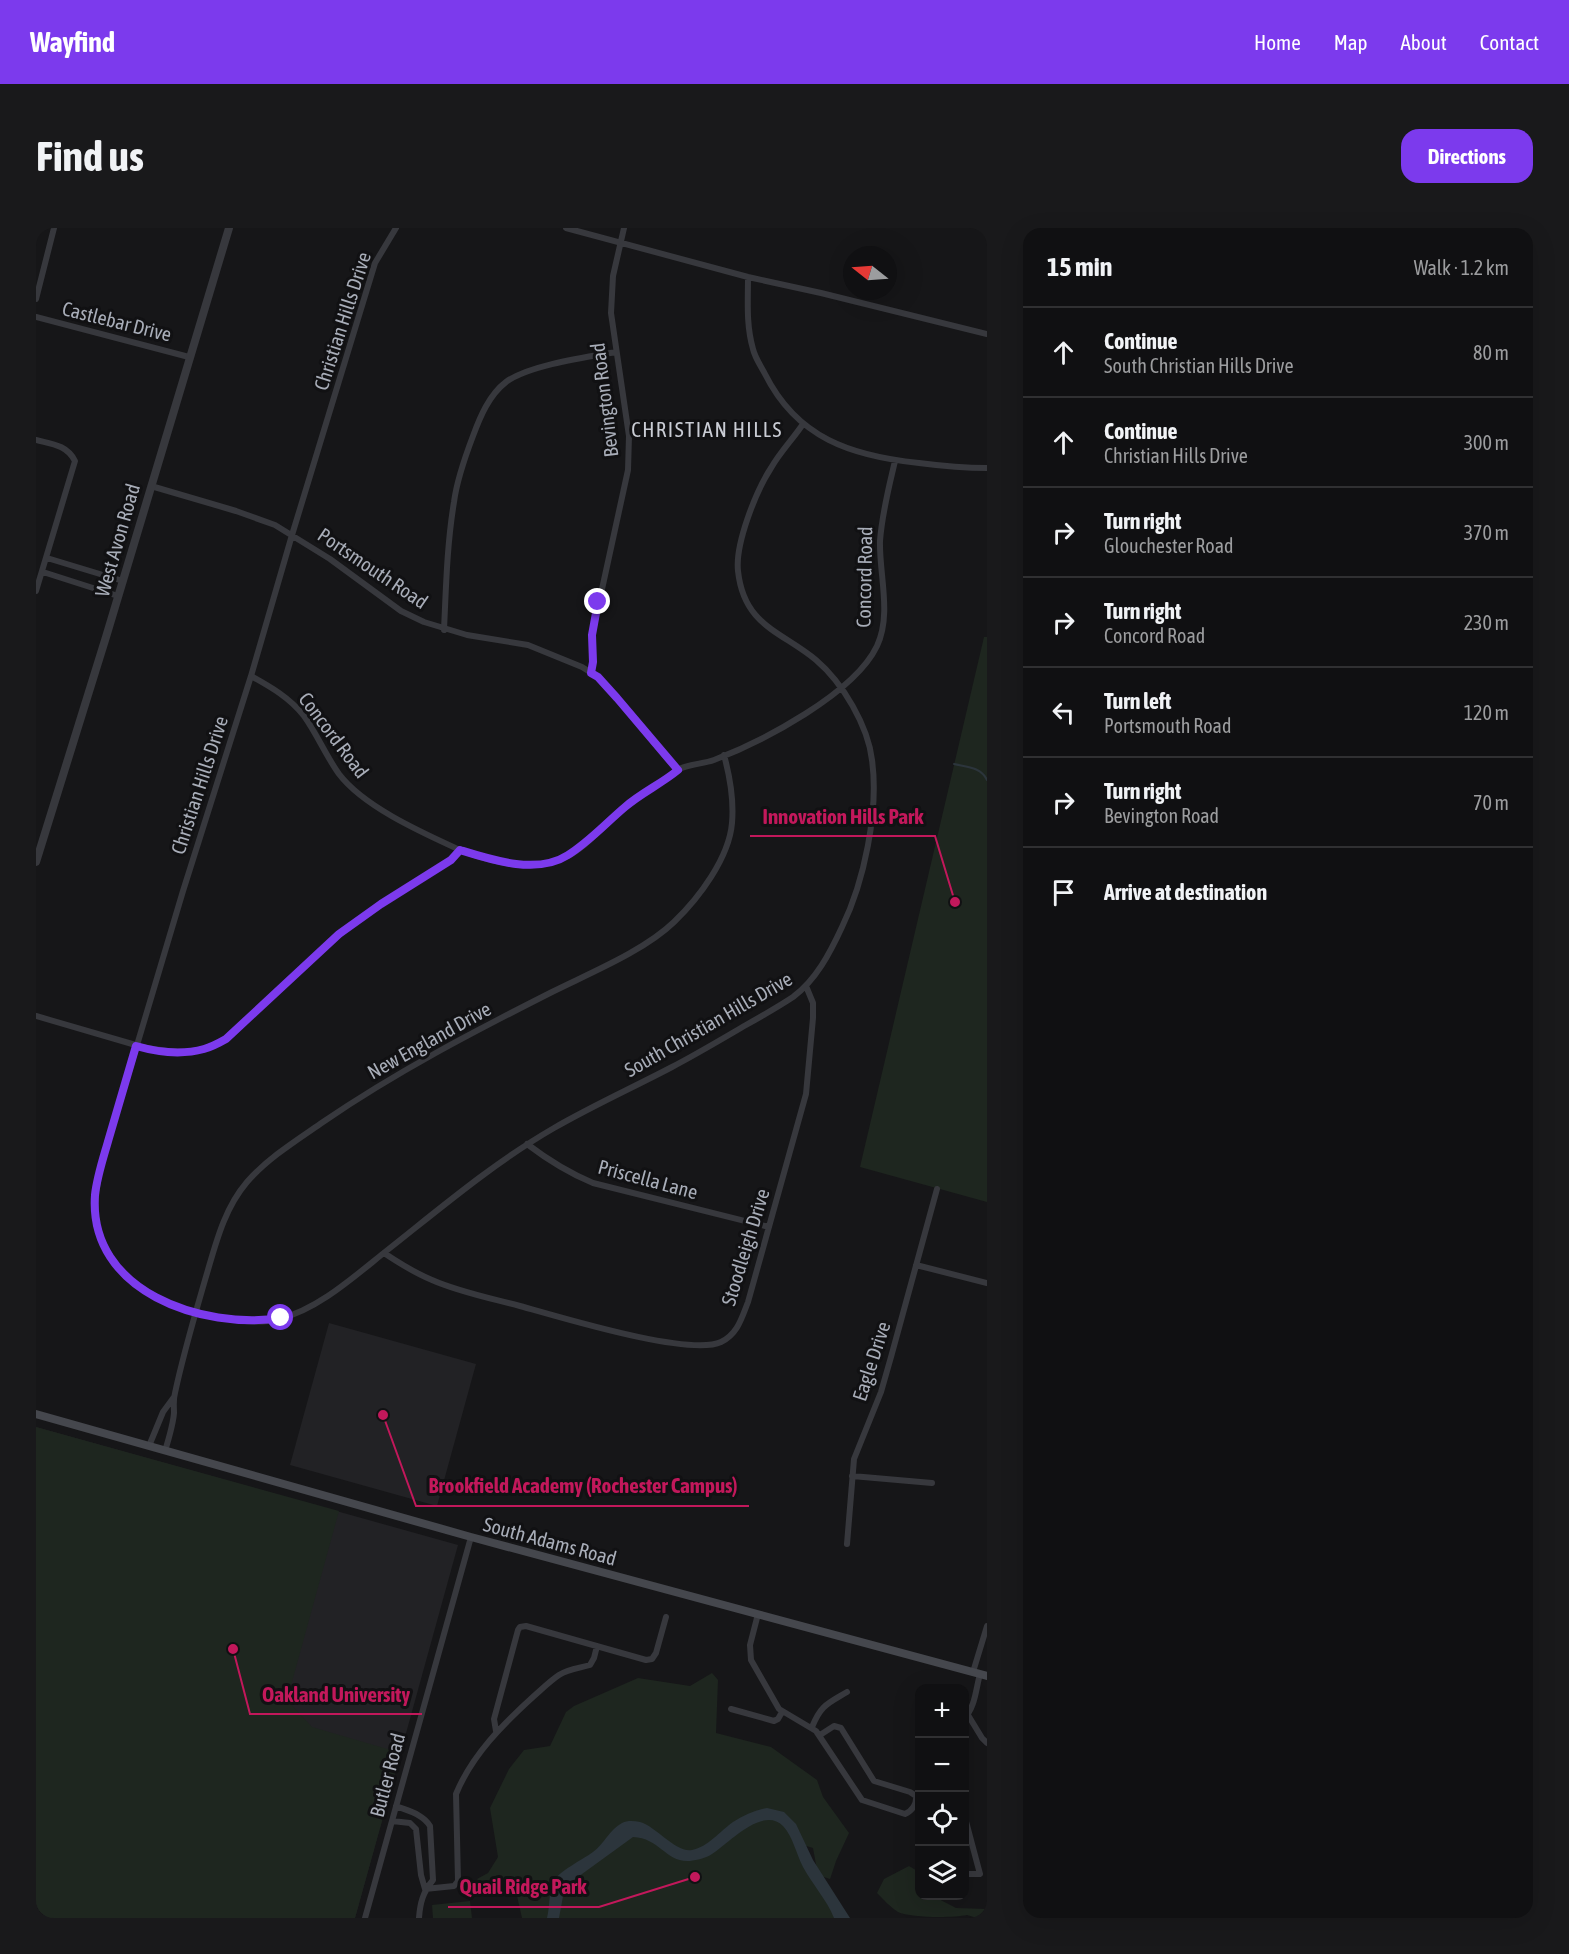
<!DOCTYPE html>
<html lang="en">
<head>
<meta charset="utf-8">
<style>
  :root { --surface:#101012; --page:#19191b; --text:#f1f3f6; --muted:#9c9d9f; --line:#303032; --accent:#7c3aed }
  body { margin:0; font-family:"Asap Condensed",sans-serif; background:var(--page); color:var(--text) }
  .controls { position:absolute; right:18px; bottom:18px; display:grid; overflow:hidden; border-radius:12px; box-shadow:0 6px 24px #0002 }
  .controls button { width:54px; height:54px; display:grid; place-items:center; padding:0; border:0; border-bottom:2px solid var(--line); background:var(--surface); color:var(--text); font:30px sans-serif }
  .compass { position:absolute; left:807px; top:18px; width:54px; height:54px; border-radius:50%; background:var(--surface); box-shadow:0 6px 24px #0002; rotate:287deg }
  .stop { position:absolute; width:18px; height:18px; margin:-14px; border:4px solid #7c3aed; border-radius:50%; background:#fff }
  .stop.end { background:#7c3aed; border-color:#fff; box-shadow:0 2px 6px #0008 }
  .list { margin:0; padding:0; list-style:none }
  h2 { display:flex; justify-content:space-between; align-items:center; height:78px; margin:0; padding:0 24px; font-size:26px }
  h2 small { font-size:20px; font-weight:400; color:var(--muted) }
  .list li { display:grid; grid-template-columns:39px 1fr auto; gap:18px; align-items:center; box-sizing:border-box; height:90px; padding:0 24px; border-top:2px solid var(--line) }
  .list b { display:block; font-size:22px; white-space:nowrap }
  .list p { margin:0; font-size:20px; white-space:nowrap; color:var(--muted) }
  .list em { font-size:20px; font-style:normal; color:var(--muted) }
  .icon { flex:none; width:33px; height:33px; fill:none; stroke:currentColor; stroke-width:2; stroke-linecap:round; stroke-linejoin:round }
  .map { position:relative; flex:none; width:951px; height:1690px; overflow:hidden; border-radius:18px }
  header { display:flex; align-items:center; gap:36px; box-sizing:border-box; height:84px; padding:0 30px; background:var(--accent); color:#fff }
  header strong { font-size:28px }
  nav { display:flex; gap:33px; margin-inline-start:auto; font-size:21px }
  .intro { display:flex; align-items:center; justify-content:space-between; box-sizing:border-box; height:144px; padding:0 36px }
  h1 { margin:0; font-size:42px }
  .button { padding:15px 27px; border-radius:18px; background:var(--accent); color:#fff; font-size:21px; font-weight:700 }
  main { display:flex; gap:36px; padding:0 36px }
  aside { flex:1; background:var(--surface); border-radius:18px; box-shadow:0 6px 24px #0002 }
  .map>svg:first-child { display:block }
  .built { fill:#222225 }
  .green { fill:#1e261f }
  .water { fill:#2c353c }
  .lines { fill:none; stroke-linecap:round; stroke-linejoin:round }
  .stream { stroke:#2c353c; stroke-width:2 }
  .minor { stroke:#37383d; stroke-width:6 }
  .tertiary { stroke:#37383d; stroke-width:8 }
  .secondary { stroke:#45474d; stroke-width:8 }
  .route { stroke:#7c3aed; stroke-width:8 }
  .labels { text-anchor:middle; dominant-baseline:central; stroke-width:6; stroke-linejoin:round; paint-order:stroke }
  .street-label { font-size:20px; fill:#a8adb8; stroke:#111113 }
  .neighbourhood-label { font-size:21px; letter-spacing:1.5px; fill:#c9ccd4; stroke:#111113 }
  .leader { fill:none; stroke:#c2185b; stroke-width:2 }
  .callout-dot { fill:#c2185b; stroke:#111113; stroke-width:2 }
  .callout-label { font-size:21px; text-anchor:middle; font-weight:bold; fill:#c2185b; stroke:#111113; stroke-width:6; stroke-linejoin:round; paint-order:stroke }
</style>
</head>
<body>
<header>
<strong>Wayfind</strong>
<nav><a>Home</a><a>Map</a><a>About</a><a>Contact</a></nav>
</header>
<div class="intro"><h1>Find us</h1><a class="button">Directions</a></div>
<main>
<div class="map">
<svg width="951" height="1690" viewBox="0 0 951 1690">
  <rect width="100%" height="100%" fill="#161618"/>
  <path class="built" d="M 293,1095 L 440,1136 L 401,1278 L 254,1237 Z
    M 0,1199 L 422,1317 L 319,1690 L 0,1690 Z"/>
  <path class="green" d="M 948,409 L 951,409 L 951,974 L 824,939 Z
    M 0,1199 L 303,1283 L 251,1472 L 276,1499 L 365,1525 L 319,1690 L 0,1690 Z
    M 676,1445 L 682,1452 L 680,1505 L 735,1519 L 781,1552 L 787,1569 L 813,1605 L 800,1633 L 794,1651 L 782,1647 L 777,1620 L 767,1617 L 799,1690 L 486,1690 L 479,1659 L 450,1660 L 441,1651 L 452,1645 L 462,1629 L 454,1580 L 473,1541 L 488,1522 L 514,1518 L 530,1484 L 538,1478 L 602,1450 L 654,1458 Z
    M 873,1638 L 883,1644 L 884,1668 L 897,1668 L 920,1680 L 951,1681 L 951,1690 L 941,1690 L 931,1687 C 917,1690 874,1690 862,1684 C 854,1679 847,1671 841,1665 L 848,1651 Z
    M 434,1673 L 436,1690 L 397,1690 L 396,1677 Z"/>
  <path class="water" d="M 731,1580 L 748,1584 L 760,1596 L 777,1632 L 814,1690 L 798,1690 C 791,1672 776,1656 767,1639 C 760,1625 757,1609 747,1598 C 727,1577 692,1616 676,1626 C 670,1630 661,1632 654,1633 C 630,1635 624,1610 597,1609 L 535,1654 L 528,1663 L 523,1690 L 511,1690 C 514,1679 513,1661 517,1654 C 523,1643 546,1632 557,1624 C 568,1616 574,1601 586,1595 C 592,1592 598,1593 604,1594 C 621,1599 640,1625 656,1622 C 672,1619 684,1603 697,1594 C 708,1587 719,1582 731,1580 Z"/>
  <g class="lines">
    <path class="stream" d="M 918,536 C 931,539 945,539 951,552"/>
    <path class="minor" d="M 360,0 L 339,35 L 256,307 L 215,448 L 147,663 L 64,941 C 60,963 56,988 65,1010 C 84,1059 133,1081 181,1089 C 201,1093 223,1096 243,1091 C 284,1081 322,1045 354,1020 C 407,978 459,934 518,900 C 556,878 596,860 636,839 C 661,826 686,811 710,797 C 726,788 742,779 757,769 C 780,752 794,725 806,699 C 828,654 843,583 836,532 C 832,498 807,455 780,432 C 745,403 708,398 702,343 C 699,316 720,263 735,240 C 744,224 757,211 767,196
      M 530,0 L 712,49 L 785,65 L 951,106
      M 712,49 C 712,73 710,97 717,121 C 719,130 725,138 729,146 C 761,210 815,228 883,235 C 906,238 928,240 951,240
      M 0,71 L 18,0
      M 0,89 L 153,129
      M 0,212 C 16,216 31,217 39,233 L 0,363
      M 115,258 L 200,283 L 239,297 L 294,331 L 365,383 L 388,394 L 431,407 L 492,417 L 546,439 L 562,449 L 581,470 L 641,542
      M 11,330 L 87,353
      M 7,344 L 82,368
      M 408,402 C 410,359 411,316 418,274 C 421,251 429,229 437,208 C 444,189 453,167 470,154 C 493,137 551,129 580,124
      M 555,445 L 557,434 L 556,407 L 592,242 L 593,208 L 575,85 L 577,48 L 588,0
      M 215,448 C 235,459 254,470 268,488 C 281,506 290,528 303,546 C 328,579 387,605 424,622 C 443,630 479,639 499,637 C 507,637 516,634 523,632 C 547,624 571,594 590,578 C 603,567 617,560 630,551 C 634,549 637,544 641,542 C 652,536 667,536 678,532 C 727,513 818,466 841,418 C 856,386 843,346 844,313 C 846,285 853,259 859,233
      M 0,788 L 110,820 L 132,823 L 150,824 L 169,821 L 190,811 L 303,706 L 345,676 L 415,632 L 424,622
      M 491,916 C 512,932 533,945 557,955 L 733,999
      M 348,1025 C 363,1035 379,1045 396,1052 C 423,1064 454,1070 484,1078 C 521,1088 653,1129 685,1114 C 702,1106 706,1089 712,1074 L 770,866 L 777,790 L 777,775 L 770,758
      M 880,1037 L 951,1055
      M 113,1218 L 127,1184 L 138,1169
      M 129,1223 C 133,1210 137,1197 138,1185 C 138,1178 137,1172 139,1165 C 147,1127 158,1090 169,1052 C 179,1019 187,982 211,954 C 232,930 261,912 287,894 C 360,844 437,804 516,764 C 554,745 608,723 638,694 C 663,670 693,630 696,595 C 698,572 694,549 688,527
      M 816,1248 L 896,1255
      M 811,1316 L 818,1231 L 845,1164 L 855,1129 L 901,961
      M 722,1386 L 714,1417 L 715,1432 L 743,1481 L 780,1503 L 826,1572 L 869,1586 C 876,1583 881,1576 880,1568 L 874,1564 L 838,1553 L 805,1500 L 798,1498 L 784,1507
      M 937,1444 L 951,1398
      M 695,1481 L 738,1493 L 742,1491 L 746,1484
      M 932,1487 L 946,1510 L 951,1515
      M 928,1490 C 939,1481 940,1460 944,1446
      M 776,1499 C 785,1477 791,1476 811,1464
      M 460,1503 L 458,1491 L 482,1402 L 484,1399 L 490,1398 L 610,1432 L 616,1431 L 620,1425 L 630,1389
      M 360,1578 C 372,1583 387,1586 394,1598 L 397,1652 C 387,1664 384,1675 383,1690
      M 928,1586 L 944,1646 L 928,1646
      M 356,1593 L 374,1595 L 380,1601 L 385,1647 L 389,1661
      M 389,1661 L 418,1658 L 422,1653 L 420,1566 C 436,1527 467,1496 498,1468 C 506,1461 514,1453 523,1447 C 532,1441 544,1440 554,1437 L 558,1430 L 561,1418
      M 329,1690 L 435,1309"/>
    <path class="tertiary" d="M 0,634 L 70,409 L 193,0"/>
    <path class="secondary" d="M 0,1186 L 435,1309 L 951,1448"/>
  </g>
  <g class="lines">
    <path class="route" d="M 245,1090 C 167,1102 52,1064 59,967 C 61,948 68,928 73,910 C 82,879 91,848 100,818 C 121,824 146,827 168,821 C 175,819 183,815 190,811 L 303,706 L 345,676 L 415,632 L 424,622 C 456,632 501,647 532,627 C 553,614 570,595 589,579 C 605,565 625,556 642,542 L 581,470 L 562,449 L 555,445 L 557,434 L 556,407 L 562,374"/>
  </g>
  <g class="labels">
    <g class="street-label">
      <text transform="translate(81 93) rotate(14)">Castlebar Drive</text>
      <text transform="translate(306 93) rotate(-72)">Christian Hills Drive</text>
      <text transform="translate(568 172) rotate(-97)">Bevington Road</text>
      <text transform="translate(81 312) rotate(-74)">West Avon Road</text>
      <text transform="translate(337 340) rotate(34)">Portsmouth Road</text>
      <text transform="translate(828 349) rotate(-89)">Concord Road</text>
      <text transform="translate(298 507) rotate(53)">Concord Road</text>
      <text transform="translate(163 557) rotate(-72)">Christian Hills Drive</text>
      <text transform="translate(672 796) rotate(-30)">South Christian Hills Drive</text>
      <text transform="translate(393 812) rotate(-29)">New England Drive</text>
      <text transform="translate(612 951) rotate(15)">Priscella Lane</text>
      <text transform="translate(709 1019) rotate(-73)">Stoodleigh Drive</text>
      <text transform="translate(835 1133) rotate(-72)">Eagle Drive</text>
      <text transform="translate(514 1313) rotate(15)">South Adams Road</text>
      <text transform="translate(351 1547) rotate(-75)">Butler Road</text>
    </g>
    <g class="neighbourhood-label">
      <text x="671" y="201">CHRISTIAN HILLS</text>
    </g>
  </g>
  <path class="leader" d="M919 674L899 608H714M347 1187L380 1278H713M197 1421L214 1486H386M659 1649L563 1679H412"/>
  <g class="callout-dot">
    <circle cx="919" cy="674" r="6"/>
    <circle cx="347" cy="1187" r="6"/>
    <circle cx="197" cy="1421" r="6"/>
    <circle cx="659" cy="1649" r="6"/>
  </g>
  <g class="callout-label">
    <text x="807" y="596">Innovation Hills Park</text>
    <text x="547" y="1265">Brookfield Academy (Rochester Campus)</text>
    <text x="300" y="1474">Oakland University</text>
    <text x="487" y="1666">Quail Ridge Park</text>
  </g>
</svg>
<div class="controls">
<button>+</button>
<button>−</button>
<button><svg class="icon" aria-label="locate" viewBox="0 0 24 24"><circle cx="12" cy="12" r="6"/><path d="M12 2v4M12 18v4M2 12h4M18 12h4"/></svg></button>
<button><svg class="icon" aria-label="layers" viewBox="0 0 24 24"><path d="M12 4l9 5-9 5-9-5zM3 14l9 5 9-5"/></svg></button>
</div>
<svg class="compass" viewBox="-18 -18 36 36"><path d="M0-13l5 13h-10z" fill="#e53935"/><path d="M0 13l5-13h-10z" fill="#9c9d9f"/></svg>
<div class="stop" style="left:245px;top:1090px"></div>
<div class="stop end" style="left:562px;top:374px"></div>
</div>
<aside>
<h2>15 min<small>Walk · 1.2 km</small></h2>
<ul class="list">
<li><svg class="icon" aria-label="ahead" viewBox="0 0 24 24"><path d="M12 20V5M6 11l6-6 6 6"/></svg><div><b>Continue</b><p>South Christian Hills Drive</p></div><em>80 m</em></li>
<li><svg class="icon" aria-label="ahead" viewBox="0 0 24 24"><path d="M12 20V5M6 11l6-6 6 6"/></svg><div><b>Continue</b><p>Christian Hills Drive</p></div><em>300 m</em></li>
<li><svg class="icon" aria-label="right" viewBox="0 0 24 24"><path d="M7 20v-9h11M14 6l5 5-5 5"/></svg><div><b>Turn right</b><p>Glouchester Road</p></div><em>370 m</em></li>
<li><svg class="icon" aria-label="right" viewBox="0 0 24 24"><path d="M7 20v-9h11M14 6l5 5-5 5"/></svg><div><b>Turn right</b><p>Concord Road</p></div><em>230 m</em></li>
<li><svg class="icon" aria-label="left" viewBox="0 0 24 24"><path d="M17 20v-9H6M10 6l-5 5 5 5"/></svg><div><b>Turn left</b><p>Portsmouth Road</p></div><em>120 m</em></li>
<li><svg class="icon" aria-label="right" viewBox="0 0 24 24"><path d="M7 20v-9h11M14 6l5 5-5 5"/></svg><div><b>Turn right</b><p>Bevington Road</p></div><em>70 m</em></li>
<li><svg class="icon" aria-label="arrive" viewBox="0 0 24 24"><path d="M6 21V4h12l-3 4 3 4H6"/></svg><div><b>Arrive at destination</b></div></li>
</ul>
</aside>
</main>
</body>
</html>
